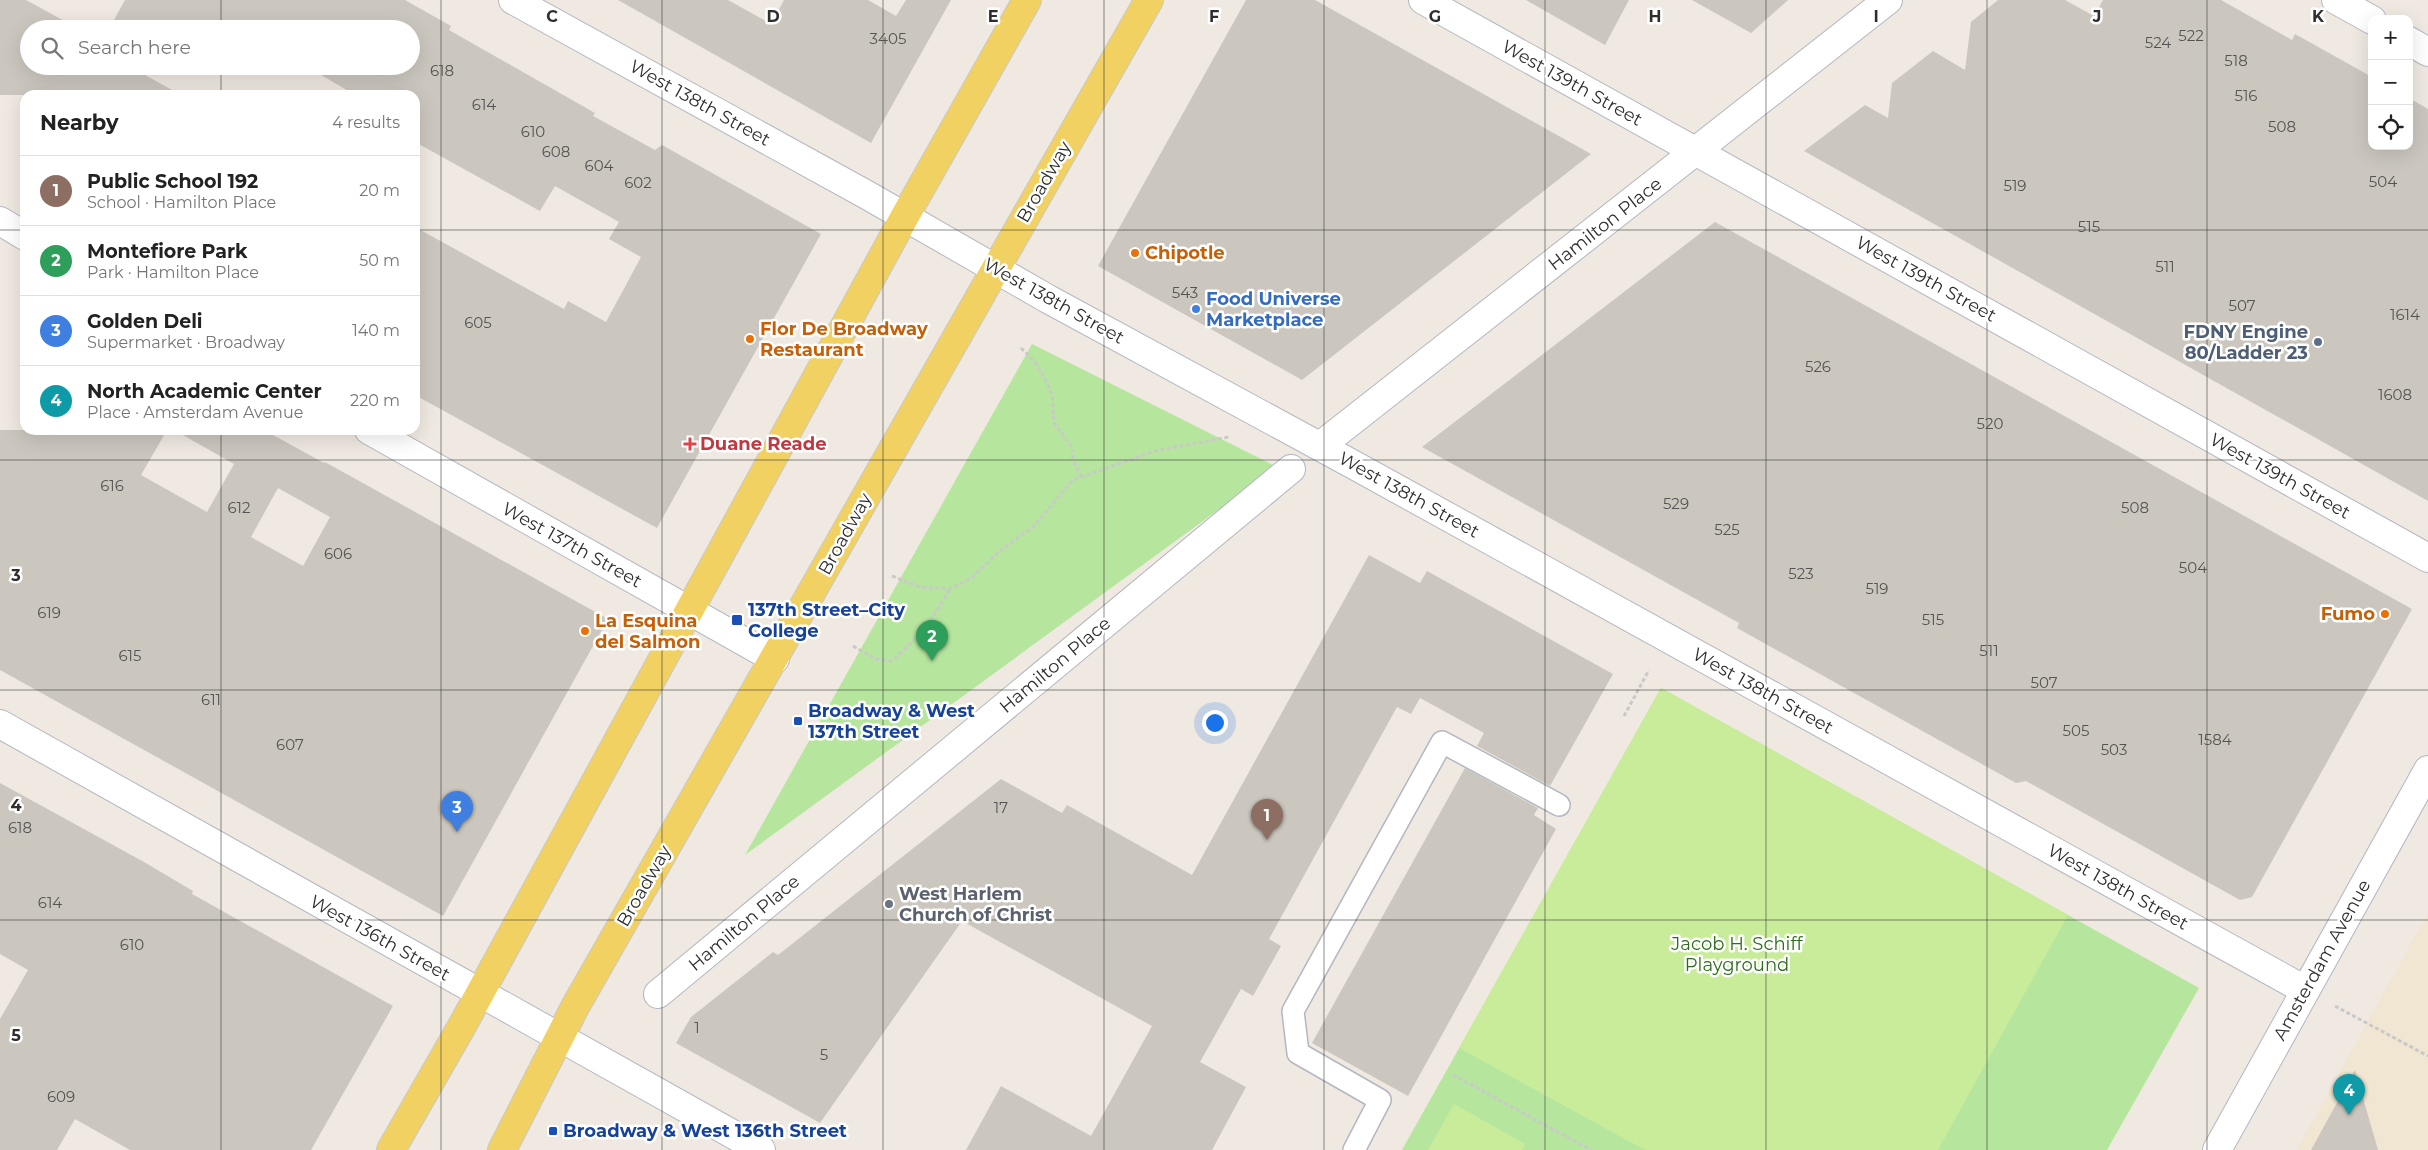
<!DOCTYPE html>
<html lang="en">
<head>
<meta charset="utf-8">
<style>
  :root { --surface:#fff; --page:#f6f6f6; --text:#222; --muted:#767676; --line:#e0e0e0; --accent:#b45309 }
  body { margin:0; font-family:Montserrat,sans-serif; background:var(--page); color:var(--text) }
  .controls { position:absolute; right:15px; top:15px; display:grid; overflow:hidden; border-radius:10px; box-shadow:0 5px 20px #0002 }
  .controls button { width:45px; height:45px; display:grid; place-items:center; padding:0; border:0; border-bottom:1px solid var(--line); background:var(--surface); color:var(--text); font:25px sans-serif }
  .you { position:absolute; left:1214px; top:722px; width:18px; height:18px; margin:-12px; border:4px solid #fff; border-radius:50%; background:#1a73e8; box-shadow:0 0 0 8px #1a73e833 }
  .badge { display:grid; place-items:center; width:32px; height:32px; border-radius:50%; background:var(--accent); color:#fff; font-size:16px; font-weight:700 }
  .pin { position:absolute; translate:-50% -41px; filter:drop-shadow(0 1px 2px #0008) }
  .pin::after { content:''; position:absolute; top:26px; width:18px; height:15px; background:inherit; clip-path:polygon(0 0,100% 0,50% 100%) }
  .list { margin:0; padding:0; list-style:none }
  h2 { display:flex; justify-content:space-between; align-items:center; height:65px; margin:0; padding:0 20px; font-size:21px }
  h2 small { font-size:16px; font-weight:400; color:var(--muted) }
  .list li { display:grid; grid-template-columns:32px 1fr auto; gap:15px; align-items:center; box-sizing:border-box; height:70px; padding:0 20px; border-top:1px solid var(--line) }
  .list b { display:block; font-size:19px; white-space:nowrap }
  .list p { margin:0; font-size:16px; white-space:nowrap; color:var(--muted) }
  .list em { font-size:16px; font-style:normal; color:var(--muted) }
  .icon { flex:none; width:28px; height:28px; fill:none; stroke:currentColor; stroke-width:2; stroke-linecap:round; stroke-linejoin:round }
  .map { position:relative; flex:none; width:2428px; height:1150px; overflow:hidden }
  .search { position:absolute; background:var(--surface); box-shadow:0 5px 20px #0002; left:20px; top:20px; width:400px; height:55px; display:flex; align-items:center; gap:12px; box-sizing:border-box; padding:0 18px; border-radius:28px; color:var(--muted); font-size:19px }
  .panel { position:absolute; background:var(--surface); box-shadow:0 5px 20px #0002; left:20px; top:90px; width:400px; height:345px; border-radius:15px }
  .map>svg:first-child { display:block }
  .education { fill:#f0e6d1 }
  .green { fill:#b6e59e }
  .pitch { fill:#c9ec9a }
  .building { fill:#cbc7bf; fill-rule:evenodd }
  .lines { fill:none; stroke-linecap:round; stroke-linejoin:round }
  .service-casing { stroke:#b4b7c1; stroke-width:24 }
  .pedestrian-casing { stroke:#b4b7c1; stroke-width:30 }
  .minor-casing { stroke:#b4b7c1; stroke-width:30 }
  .secondary-casing { stroke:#b4b7c1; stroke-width:30 }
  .primary-casing { stroke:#c9c9c9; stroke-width:30 }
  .path { stroke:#c9c9c9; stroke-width:3; stroke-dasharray:4 2.5; stroke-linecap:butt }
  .service { stroke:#fff; stroke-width:21 }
  .pedestrian { stroke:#fff; stroke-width:28 }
  .minor { stroke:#fff; stroke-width:28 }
  .secondary { stroke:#fff; stroke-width:28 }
  .primary { stroke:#f2d163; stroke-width:28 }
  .grid { fill:none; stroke:#2e2e2e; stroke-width:1; stroke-opacity:0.55 }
  .food-dot { fill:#e8710a; stroke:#fff; stroke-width:2 }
  .shop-dot { fill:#3f7fe0; stroke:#fff; stroke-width:2 }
  .service-dot { fill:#5c6f8a; stroke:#fff; stroke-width:2 }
  .health-dot { fill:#e0444e; stroke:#fff; stroke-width:2 }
  .transit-dot { fill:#1a4fb4; stroke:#fff; stroke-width:2 }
  .worship-dot { fill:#6b7280; stroke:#fff; stroke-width:2 }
  .labels { text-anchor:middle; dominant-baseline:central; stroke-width:5; stroke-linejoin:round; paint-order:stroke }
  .number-label { font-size:15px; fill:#555452 }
  .street-label { font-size:18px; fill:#2e2e2e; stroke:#fff }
  .food-label { font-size:18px; font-weight:bold; fill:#c56008; stroke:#fff; text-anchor:start }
  .shop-label { font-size:18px; font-weight:bold; fill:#366cbe; stroke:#fff; text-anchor:start }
  .service-label { font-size:18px; font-weight:bold; fill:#4e5e75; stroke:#fff; text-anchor:end }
  .health-label { font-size:18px; font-weight:bold; fill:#be3a42; stroke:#fff; text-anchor:start }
  .transit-label { font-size:18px; font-weight:bold; fill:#164399; stroke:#fff; text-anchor:start }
  .worship-label { font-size:18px; font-weight:bold; fill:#5b616d; stroke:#fff; text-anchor:start }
  .park-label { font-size:18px; fill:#2c6e1b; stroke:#fff }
  .grid-label { font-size:16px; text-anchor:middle; font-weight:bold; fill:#2e2e2e; stroke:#fff; stroke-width:5; stroke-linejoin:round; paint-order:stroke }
</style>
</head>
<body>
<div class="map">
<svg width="2428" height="1150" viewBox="0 0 2428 1150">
  <rect width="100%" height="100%" fill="#efe9e1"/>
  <path class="education" d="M 2428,913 L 2428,1150 L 2297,1150 L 2367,1023 Z"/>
  <path class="green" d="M 1032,344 L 1277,467 L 745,855 Z
    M 1661,688 L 2199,988 L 2107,1150 L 1402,1150 Z"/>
  <path class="pitch" d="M 1661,688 L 2068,915 L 1938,1150 L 1645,1150 L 1459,1048 Z
    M 1454,1104 L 1525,1144 L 1522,1150 L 1428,1150 Z"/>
  <path class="building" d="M 0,0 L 26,0 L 79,29 L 29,29 L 29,66 L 129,66 L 181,95 L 0,95 Z
    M 125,0 L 405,0 L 451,26 L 449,30 L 595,113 L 593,116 L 655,150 L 662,145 L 821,234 L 657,528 L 415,395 L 415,227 L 564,309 L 568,301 L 606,322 L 641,257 L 609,239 L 619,222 L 555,186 L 540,211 L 415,142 L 415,95 L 355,95 L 306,66 L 411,66 L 411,29 L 241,29 L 230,23 L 227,29 L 109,29 Z
    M 618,0 L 728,0 L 771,24 L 784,0 L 868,0 L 896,16 L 906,0 L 951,0 L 871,143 Z
    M 1246,0 L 1315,0 L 1591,154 L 1302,380 L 1098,266 Z
    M 1526,0 L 1629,0 L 1605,45 Z
    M 1692,0 L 1788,0 L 1751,33 Z
    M 1998,0 L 2065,0 L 2094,16 L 2103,0 L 2221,0 L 2292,40 L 2295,34 L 2372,77 L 2372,146 L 2409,146 L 2409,98 L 2428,109 L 2428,501 L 1804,151 L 1865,105 L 1888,118 L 1892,83 L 1933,51 L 1965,70 L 1971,22 Z
    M 1715,222 L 2412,609 L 2252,897 L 2240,900 L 2026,781 L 2016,783 L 1737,628 L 1739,623 L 1422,447 Z
    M 0,430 L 167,430 L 141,475 L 207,512 L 234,464 L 174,430 L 264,430 L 324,463 L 325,462 L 608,619 L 443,916 L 0,670 ZM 278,488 L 330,517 L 303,566 L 251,537 Z
    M 1369,555 L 1420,583 L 1427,571 L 1613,674 L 1550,786 L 1477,746 L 1484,733 L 1420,698 L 1411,714 L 1397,707 L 1269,939 L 1281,946 L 1253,996 L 1241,989 L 1200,1062 L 1246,1087 L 1212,1150 L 966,1150 L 1001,1086 L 1091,1136 L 1152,1026 L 962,921 L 820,1123 L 676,1043 L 691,1017 L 773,952 L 778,955 L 1001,779 L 1062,813 L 1067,805 L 1192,875 Z
    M 1465,768 L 1538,808 L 1534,815 L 1556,829 L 1408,1096 L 1312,1043 Z
    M 0,783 L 144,862 L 193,891 L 192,894 L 393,1006 L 311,1150 L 130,1150 L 75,1119 L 57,1150 L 0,1150 L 0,1019 L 28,970 L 0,954 Z
    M 2355,1070 L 2378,1150 L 2311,1150 Z"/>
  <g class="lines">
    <g class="service-casing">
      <path id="service" d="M 1354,1150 L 1380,1100 L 1298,1053 L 1293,1011 L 1442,742 L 1559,805"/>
    </g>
    <g class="pedestrian-casing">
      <path id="pedestrian" d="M 658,994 L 1291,469"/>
    </g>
    <g class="minor-casing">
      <path id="minor" d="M 513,0 L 867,195 L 1048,299 L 1354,465 L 2305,990
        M 1423,0 L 2428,558
        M 2336,0 L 2372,20
        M 2409,41 L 2428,52
        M 0,221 L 25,236
        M 369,430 L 775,659
        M 1320,446 L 1888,0
        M 0,724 L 761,1150"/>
    </g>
    <g class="secondary-casing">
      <path id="secondary" d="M 2217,1150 L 2428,770"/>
    </g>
    <g class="primary-casing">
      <path id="primary" d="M 391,1150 L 462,1026 L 905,216 L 1027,0
        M 502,1150 L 575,1007 L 1149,0"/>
    </g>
    <path class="path" d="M 1021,348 L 1035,362 L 1045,379 L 1052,395 L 1054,423 L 1072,447 L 1073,459 L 1081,477
      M 892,576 L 920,587 L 950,589 L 971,578 L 1000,551 L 1034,526 L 1073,480 L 1155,451 L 1229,437
      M 853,646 L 876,659 L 891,661 C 917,641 934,617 950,589
      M 1624,716 L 1649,670
      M 2335,1006 L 2428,1056
      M 1453,1075 L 1591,1150"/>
    <use href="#service" class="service"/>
    <use href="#pedestrian" class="pedestrian"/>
    <use href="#minor" class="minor"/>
    <use href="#secondary" class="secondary"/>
    <use href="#primary" class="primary"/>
  </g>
  <path class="grid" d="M 221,0 L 221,29M 441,0 L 441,1150M 662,0 L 662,1150M 883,0 L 883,1150M 1104,0 L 1104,1150M 1324,0 L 1324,1150M 1545,0 L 1545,1150M 1766,0 L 1766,1150M 1987,0 L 1987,1150M 2207,0 L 2207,1150M 221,66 L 221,95M 0,230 L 25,230M 415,230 L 2428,230M 221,430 L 221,1150M 0,460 L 2428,460M 0,690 L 2428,690M 0,920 L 2428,920"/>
  <g class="food-dot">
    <circle cx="1135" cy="253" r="5"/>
    <circle cx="750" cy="339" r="5"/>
    <circle cx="2385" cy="614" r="5"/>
    <circle cx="585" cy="631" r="5"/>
  </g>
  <circle class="shop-dot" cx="1196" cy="309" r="5"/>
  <circle class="service-dot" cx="2318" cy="342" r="5"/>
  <path class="health-dot" d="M687.5 436.5h5v5h5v5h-5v5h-5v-5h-5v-5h5z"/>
  <g class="transit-dot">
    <rect x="731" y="614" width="12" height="12" rx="2.5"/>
    <rect x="793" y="716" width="10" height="10" rx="2.5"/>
    <rect x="548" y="1126" width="10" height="10" rx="2.5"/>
  </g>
  <circle class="worship-dot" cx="889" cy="904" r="5"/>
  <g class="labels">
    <g class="number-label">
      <text x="2191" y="35">522</text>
      <text x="888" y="38">3405</text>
      <text x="2158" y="42">524</text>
      <text x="2236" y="60">518</text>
      <text x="442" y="70">618</text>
      <text x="2246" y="95">516</text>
      <text x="484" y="104">614</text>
      <text x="2282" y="126">508</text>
      <text x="533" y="131">610</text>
      <text x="556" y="151">608</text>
      <text x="599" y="165">604</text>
      <text x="2383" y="181">504</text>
      <text x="638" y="182">602</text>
      <text x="2015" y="185">519</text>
      <text x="2089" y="226">515</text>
      <text x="2165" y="266">511</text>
      <text x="1185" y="292">543</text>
      <text x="2242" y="305">507</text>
      <text x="2405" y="314">1614</text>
      <text x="478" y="322">605</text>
      <text x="1818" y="366">526</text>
      <text x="2395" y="394">1608</text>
      <text x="1990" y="423">520</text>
      <text x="112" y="485">616</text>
      <text x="1676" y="503">529</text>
      <text x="239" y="507">612</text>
      <text x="2135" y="507">508</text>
      <text x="1727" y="529">525</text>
      <text x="338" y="553">606</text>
      <text x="2193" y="567">504</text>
      <text x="1801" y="573">523</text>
      <text x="1877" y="588">519</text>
      <text x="49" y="612">619</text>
      <text x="1933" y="619">515</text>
      <text x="1989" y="650">511</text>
      <text x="130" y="655">615</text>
      <text x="2044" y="682">507</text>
      <text x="211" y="699">611</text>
      <text x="2076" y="730">505</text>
      <text x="2215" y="739">1584</text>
      <text x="290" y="744">607</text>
      <text x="2114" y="749">503</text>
      <text x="1001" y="807">17</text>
      <text x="20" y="827">618</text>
      <text x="50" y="902">614</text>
      <text x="132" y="944">610</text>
      <text x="697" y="1027">1</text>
      <text x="824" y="1054">5</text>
      <text x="61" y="1096">609</text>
    </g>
    <g class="street-label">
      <text transform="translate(1572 83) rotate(29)">West 139th Street</text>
      <text transform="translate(700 103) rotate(29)">West 138th Street</text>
      <text transform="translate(1044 182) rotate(-60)">Broadway</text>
      <text transform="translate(1605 224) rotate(-38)">Hamilton Place</text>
      <text transform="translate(1926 279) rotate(29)">West 139th Street</text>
      <text transform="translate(1054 301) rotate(29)">West 138th Street</text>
      <text transform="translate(2280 476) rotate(29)">West 139th Street</text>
      <text transform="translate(1409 495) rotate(29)">West 138th Street</text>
      <text transform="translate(845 534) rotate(-61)">Broadway</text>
      <text transform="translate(572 545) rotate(29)">West 137th Street</text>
      <text transform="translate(1055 665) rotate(-40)">Hamilton Place</text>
      <text transform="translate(1763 691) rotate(29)">West 138th Street</text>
      <text transform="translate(644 886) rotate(-60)">Broadway</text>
      <text transform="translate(2118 887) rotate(29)">West 138th Street</text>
      <text transform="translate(744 923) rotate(-40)">Hamilton Place</text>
      <text transform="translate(380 938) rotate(29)">West 136th Street</text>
      <text transform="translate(2322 960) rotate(-61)">Amsterdam Avenue</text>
    </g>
    <g class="food-label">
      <text x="1145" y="253">Chipotle</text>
      <text x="760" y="329">Flor De Broadway<tspan x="760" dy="21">Restaurant</tspan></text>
      <text x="2375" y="614" text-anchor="end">Fumo</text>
      <text x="595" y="621">La Esquina<tspan x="595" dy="21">del Salmon</tspan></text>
    </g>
    <g class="shop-label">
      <text x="1206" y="299">Food Universe<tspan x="1206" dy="21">Marketplace</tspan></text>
    </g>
    <g class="service-label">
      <text x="2308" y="332">FDNY Engine<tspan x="2308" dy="21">80/Ladder 23</tspan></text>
    </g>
    <g class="health-label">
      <text x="700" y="444">Duane Reade</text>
    </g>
    <g class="transit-label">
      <text x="748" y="610">137th Street–City<tspan x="748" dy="21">College</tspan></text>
      <text x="808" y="711">Broadway &amp; West<tspan x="808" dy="21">137th Street</tspan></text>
      <text x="563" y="1131">Broadway &amp; West 136th Street</text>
    </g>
    <g class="worship-label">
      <text x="899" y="894">West Harlem<tspan x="899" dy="21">Church of Christ</tspan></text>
    </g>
    <g class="park-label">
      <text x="1737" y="944">Jacob H. Schiff<tspan x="1737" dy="21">Playground</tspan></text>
    </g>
  </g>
  <g class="grid-label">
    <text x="552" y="22">C</text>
    <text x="773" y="22">D</text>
    <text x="993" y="22">E</text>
    <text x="1214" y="22">F</text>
    <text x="1435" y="22">G</text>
    <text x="1655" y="22">H</text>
    <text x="1876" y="22">I</text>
    <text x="2097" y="22">J</text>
    <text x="2318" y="22">K</text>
    <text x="16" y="581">3</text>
    <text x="16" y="811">4</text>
    <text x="16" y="1041">5</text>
  </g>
</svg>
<div class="controls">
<button>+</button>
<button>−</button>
<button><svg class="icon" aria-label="locate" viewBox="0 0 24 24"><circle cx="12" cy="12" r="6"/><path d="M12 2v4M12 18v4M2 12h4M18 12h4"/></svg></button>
</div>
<div class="you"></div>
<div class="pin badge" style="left:1267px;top:840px;background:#8d6e63">1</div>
<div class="pin badge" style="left:932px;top:661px;background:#2e9e5b">2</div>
<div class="pin badge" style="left:457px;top:832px;background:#3f7fe0">3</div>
<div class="pin badge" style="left:2349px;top:1115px;background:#0f9aa8">4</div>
<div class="search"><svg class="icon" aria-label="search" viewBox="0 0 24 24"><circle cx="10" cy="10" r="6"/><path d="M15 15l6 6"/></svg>Search here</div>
<section class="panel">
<h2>Nearby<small>4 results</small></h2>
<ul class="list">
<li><span class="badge" style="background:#8d6e63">1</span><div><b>Public School 192</b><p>School · Hamilton Place</p></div><em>20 m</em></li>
<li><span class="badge" style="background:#2e9e5b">2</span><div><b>Montefiore Park</b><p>Park · Hamilton Place</p></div><em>50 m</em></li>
<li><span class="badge" style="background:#3f7fe0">3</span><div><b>Golden Deli</b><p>Supermarket · Broadway</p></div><em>140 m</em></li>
<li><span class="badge" style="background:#0f9aa8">4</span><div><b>North Academic Center</b><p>Place · Amsterdam Avenue</p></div><em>220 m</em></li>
</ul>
</section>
</div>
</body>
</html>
